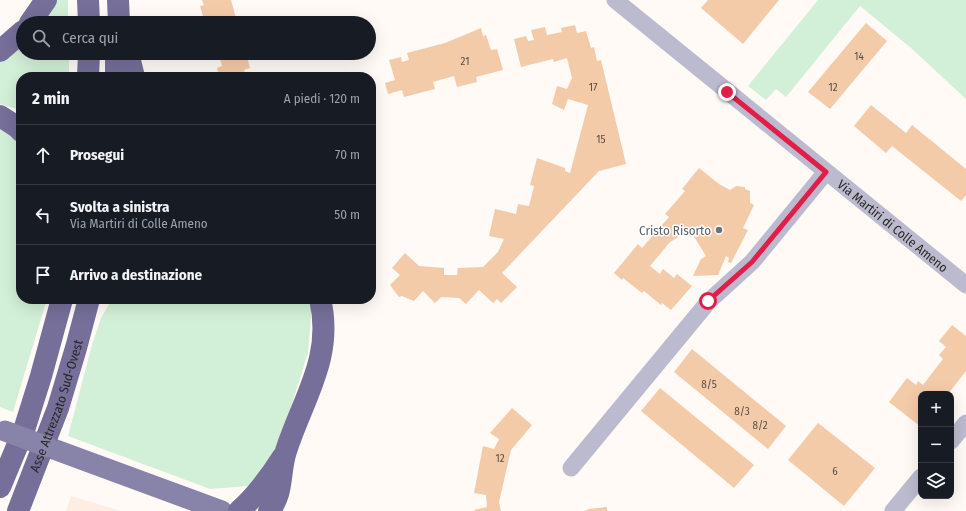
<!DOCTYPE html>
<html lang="it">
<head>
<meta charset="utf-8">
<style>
  :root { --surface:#171b24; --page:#20242c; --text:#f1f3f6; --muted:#9ea1a6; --line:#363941 }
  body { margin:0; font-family:"Fira Sans Condensed",sans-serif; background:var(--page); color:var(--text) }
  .controls { position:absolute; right:12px; bottom:12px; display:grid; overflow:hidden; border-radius:8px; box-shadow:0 4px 16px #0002 }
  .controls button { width:36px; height:36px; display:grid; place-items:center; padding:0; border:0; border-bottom:1px solid var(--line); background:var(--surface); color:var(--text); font:20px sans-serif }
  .stop { position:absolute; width:12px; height:12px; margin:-9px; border:3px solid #e11d48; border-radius:50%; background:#fff }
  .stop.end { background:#e11d48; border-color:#fff; box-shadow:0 1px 4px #0008 }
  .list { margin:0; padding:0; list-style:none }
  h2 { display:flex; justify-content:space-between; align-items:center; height:52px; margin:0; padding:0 16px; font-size:17px }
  h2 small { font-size:13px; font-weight:400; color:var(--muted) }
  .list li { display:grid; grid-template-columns:26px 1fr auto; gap:12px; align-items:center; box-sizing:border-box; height:60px; padding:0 16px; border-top:1px solid var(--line) }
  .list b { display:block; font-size:15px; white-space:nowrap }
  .list p { margin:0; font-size:13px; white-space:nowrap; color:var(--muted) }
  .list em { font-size:13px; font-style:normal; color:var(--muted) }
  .icon { flex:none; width:22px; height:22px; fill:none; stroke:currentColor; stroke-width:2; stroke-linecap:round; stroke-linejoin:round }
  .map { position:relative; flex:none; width:966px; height:511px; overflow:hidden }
  .search { position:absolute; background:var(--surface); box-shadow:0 4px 16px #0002; left:16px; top:16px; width:360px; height:44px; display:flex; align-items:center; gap:10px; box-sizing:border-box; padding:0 14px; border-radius:22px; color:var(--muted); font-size:15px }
  .panel { position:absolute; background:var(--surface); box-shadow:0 4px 16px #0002; left:16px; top:72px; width:360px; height:232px; border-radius:16px }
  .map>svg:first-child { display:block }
  .commercial { fill:#feede2 }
  .green { fill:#d2efd7 }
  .building { fill:#f4cba9 }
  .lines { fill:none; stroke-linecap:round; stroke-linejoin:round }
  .minor { stroke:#bcbace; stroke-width:17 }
  .major { stroke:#8883a8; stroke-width:21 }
  .highway { stroke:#756f99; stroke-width:22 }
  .major-bridge { stroke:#8883a8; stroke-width:21 }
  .route { stroke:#e11d48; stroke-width:5 }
  .worship-dot { fill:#6b7280; stroke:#fff; stroke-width:1.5 }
  .labels { text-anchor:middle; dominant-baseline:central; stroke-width:3; stroke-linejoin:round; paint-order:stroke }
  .number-label { font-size:11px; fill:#5c5046 }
  .street-label { font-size:13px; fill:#292725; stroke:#fff }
  .worship-label { font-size:13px; fill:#5b616d; stroke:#fff; text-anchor:end }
</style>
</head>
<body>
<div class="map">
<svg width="966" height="511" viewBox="0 0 966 511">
  <rect width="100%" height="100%" fill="#fffaf5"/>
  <path class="commercial" d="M 71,496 L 121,511 L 66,511 Z"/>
  <path class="green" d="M 54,0 L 68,0 L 68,23 L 42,23 Z
    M 818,0 L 966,0 L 966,99 L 911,48 L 860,6 L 786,97 L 776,89 L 766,100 L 748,86 Z
    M 23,42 L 23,53 L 69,53 L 69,77 L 21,77 L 21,114 L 16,109 L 0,104 L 0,62 Z
    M 0,124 L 21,143 L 21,299 L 47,299 L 13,412 L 0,407 Z
    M 112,299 L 309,299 L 312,304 L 308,353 L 275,457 L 248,486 L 210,489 L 68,436 L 92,345 L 101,318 Z"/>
  <path class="building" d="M 202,0 L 231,0 L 237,22 L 236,23 L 205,23 L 200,6 L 204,5 Z
    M 708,0 L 779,0 L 743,44 L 701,8 Z
    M 866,23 L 887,41 L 830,109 L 808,92 Z
    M 575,25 L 577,33 L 586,31 L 591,48 L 594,47 L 597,61 L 601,60 L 626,164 L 599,171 L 502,273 L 517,287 L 501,303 L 497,299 L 493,303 L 479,290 L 466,304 L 459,298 L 441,297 L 435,303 L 423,291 L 414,301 L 402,296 L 399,297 L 390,285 L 400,275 L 392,268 L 405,253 L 419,266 L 444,268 L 444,275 L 457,275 L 458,268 L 483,267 L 498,252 L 504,239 L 489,236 L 495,209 L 516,214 L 518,204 L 529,206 L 534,186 L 530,185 L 537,158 L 565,168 L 565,171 L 570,173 L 588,105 L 568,99 L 564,110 L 552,104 L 557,86 L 567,89 L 572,78 L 567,58 L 554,62 L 553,59 L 521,67 L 514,39 L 526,36 L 528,41 L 534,40 L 531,30 L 545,27 L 547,35 L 562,32 L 561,28 Z
    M 481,28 L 483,36 L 486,35 L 491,50 L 497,49 L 503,70 L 476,77 L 477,82 L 457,87 L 454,76 L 433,82 L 435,89 L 404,97 L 402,90 L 388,94 L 385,83 L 395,80 L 389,60 L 401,57 L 402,62 L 409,60 L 407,53 L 445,43 Z
    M 218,53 L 251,53 L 252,58 L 248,60 L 250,68 L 244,70 L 247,77 L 219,77 L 217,68 L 222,66 Z
    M 871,105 L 906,133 L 912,125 L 966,169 L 966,195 L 961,201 L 892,146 L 886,153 L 854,126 Z
    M 699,168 L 719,184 L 730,190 L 736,186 L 745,187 L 745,189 L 750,191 L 750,203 L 754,205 L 743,228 L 748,230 L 731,263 L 728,262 L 729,258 L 726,256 L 718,275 L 693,276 L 698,265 L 701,259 L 706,256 L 690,230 L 670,242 L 650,266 L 660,274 L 663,269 L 674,278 L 677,274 L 692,286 L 671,310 L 662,303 L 661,305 L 644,291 L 642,293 L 623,278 L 622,280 L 614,273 L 638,244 L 642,248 L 669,217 L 665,214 L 685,191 L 682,189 Z
    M 952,325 L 966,336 L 966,371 L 948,394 L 921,394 L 921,427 L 889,402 L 907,378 L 916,385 L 918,381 L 923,385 L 943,359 L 939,355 L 946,347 L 939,341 Z
    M 692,349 L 786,426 L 768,449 L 674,372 Z
    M 660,388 L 754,465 L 734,488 L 641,411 Z
    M 512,408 L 532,425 L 511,450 L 499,502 L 501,511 L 475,511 L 474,510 L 487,507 L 486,495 L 474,493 L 483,446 L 494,449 L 499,439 L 490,433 Z
    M 818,423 L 875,468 L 844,506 L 788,460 Z
    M 607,507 L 607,511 L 585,511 L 589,509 Z"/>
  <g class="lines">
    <g class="minor">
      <path id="s1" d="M 615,0 L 966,285"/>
      <path d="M 951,441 L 966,423"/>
      <path d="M 571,468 L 709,301 L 752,262 L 826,172"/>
      <path d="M 893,511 L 921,477"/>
    </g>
    <path class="major" d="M 48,447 L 222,511"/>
    <g class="highway">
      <path d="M 88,0 L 89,23"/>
      <path d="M 118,0 L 119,23"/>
      <path d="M 30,23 L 46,0"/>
      <path d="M 0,51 L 23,31"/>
      <path d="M 128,53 L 134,77"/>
      <path d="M 88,77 L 89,53"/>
      <path d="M 116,77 L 116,53"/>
      <path d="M 0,116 L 17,127 L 21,131"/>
      <path d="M 0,487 L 25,427 L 41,376 L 62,299"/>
      <path id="s2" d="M 18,511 L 58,408 L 76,348 L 89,299"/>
      <path d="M 239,511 C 256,496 270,477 282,458"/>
      <path d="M 269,511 C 284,493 279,472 286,451 C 303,398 334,357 320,299"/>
    </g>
    <path class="major-bridge" d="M 5,431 L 48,447"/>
  </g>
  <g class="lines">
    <path class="route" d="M 708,301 L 752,262 L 826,172 L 727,92"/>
  </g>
  <circle class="worship-dot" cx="719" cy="230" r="4"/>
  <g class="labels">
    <g class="number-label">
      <text x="859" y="56">14</text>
      <text x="465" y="61">21</text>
      <text x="593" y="87">17</text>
      <text x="833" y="87">12</text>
      <text x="601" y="139">15</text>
      <text x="709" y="384">8/5</text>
      <text x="742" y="411">8/3</text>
      <text x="760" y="425">8/2</text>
      <text x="500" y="458">12</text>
      <text x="835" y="471">6</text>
    </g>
    <g class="street-label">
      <text stroke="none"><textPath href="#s1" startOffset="358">Via Martiri di Colle Ameno</textPath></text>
      <text stroke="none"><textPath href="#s2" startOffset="112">Asse Attrezzato Sud-Ovest</textPath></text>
    </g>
    <g class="worship-label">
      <text x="711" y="230">Cristo Risorto</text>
    </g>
  </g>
</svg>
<div class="controls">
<button>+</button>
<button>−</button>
<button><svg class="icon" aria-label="layers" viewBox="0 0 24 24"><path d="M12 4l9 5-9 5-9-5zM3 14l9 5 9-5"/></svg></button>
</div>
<div class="stop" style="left:708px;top:301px"></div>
<div class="stop end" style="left:727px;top:92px"></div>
<div class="search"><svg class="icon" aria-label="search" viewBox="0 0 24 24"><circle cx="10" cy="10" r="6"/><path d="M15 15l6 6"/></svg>Cerca qui</div>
<section class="panel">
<h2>2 min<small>A piedi · 120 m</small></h2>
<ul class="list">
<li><svg class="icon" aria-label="ahead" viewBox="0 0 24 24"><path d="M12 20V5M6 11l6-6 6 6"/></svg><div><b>Prosegui</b></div><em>70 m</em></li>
<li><svg class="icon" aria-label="left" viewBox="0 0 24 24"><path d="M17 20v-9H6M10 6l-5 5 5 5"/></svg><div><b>Svolta a sinistra</b><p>Via Martiri di Colle Ameno</p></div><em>50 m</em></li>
<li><svg class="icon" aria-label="arrive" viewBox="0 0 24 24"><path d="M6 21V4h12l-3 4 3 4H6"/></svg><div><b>Arrivo a destinazione</b></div></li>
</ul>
</section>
</div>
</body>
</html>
